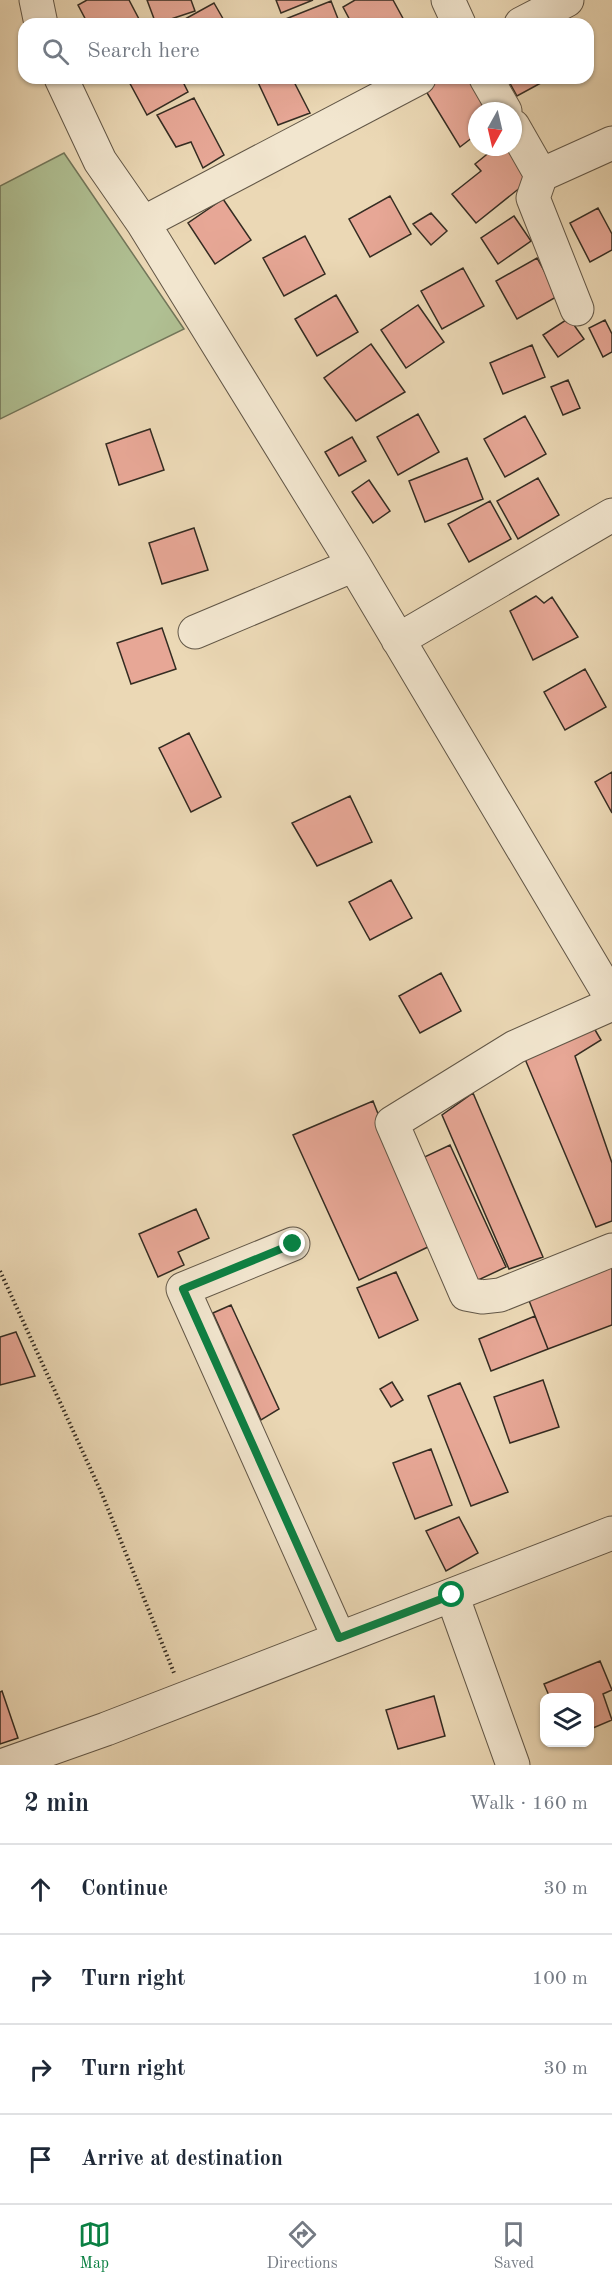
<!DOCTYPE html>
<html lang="en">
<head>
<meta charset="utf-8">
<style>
  :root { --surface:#fff; --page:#f2f2f3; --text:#1f2937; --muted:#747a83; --line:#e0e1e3; --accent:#0b8043 }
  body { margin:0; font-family:"Old Standard TT",serif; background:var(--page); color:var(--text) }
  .controls { position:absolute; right:18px; bottom:18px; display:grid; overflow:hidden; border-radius:12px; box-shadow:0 2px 4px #0004 }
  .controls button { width:54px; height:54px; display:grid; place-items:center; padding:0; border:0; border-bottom:2px solid var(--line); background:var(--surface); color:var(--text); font:30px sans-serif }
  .compass { position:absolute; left:468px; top:102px; width:54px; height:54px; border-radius:50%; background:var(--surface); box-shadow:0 2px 4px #0004; rotate:188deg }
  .stop { position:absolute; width:18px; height:18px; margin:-14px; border:4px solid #0b8043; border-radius:50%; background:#fff }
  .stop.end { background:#0b8043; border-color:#fff; box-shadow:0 2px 6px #0008 }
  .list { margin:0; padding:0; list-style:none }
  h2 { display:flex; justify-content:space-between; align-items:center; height:78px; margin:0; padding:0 24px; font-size:26px }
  h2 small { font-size:20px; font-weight:400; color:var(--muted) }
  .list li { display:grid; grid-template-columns:39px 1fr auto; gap:18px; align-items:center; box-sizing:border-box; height:90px; padding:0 24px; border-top:2px solid var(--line) }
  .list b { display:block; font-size:22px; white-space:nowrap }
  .list em { font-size:20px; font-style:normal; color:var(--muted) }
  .icon { flex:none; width:33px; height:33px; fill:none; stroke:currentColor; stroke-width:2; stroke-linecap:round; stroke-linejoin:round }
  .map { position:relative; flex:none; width:612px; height:1765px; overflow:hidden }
  .search { position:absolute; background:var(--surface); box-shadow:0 2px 4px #0004; left:18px; right:18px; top:18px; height:66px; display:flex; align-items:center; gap:15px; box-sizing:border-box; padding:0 21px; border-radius:18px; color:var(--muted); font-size:22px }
  .sheet { height:438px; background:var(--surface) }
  nav { display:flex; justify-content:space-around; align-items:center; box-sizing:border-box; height:84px; border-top:2px solid var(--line); background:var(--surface); font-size:16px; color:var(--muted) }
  nav a { display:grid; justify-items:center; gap:3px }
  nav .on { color:var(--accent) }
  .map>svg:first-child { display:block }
  .green { fill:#b0c093; stroke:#72765a; stroke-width:1.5 }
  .building { fill:#e7a796; stroke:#342c22; stroke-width:1.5 }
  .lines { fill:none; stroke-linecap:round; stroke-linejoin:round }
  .minor-casing { stroke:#625747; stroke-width:35 }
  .path { stroke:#342c22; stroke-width:4; stroke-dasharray:1.5 3; stroke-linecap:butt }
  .minor { stroke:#f2e6cf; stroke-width:33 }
  .route { stroke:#0b8043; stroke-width:8 }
</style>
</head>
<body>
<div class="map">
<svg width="612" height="1765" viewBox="0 0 612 1765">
  <rect width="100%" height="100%" fill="#ebd8b5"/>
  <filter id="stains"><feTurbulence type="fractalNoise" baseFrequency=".00333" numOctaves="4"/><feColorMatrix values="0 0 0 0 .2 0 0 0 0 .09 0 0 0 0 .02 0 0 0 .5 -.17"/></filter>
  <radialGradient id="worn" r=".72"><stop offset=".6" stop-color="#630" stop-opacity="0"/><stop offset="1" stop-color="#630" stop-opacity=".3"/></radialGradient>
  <path class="green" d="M 64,153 L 184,329 L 0,419 L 0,186 Z"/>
  <path class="building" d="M 87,0 L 129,0 L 140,21 L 135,24 L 88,24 L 78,5 Z
    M 147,0 L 191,0 L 195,11 L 156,24 Z
    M 276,0 L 313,0 L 281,13 Z
    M 355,0 L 393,0 L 405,22 L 352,24 L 343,7 Z
    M 331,1 L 340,24 L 273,24 Z
    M 214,3 L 226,24 L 176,24 Z
    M 127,78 L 181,78 L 188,92 L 147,115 Z
    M 256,78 L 292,78 L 310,113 L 278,125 Z
    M 431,78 L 472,78 L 497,111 L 477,111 L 477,134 L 460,147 L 421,83 Z
    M 507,78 L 550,78 L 517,96 Z
    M 194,98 L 224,155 L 203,168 L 191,142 L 176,147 L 157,115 Z
    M 496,147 L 513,147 L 536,175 L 476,223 L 452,194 L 481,171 L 475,164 Z
    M 390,196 L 411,234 L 370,257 L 349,219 Z
    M 223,199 L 251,240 L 215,264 L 188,223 Z
    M 598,208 L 612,234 L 612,250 L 590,262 L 570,223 Z
    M 431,213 L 447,231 L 431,245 L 413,224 Z
    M 514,216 L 531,241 L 498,264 L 481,238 Z
    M 305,236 L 325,274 L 284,296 L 263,258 Z
    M 537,258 L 558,296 L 517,319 L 496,281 Z
    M 463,268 L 484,306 L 442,329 L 421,291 Z
    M 336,295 L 358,332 L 317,356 L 295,319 Z
    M 418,305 L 444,342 L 406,368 L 381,330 Z
    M 569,318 L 584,339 L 558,357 L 543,335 Z
    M 605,320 L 612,334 L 612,352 L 603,357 L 589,328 Z
    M 371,344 L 405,392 L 356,421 L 324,378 Z
    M 532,345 L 545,377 L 503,394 L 490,363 Z
    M 568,380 L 580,408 L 563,415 L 551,387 Z
    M 418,414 L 439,452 L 398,475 L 377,437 Z
    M 525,416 L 546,454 L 505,477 L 484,439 Z
    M 150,429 L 164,470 L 119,485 L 106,444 Z
    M 352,437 L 366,461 L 339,476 L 325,452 Z
    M 467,458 L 483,499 L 425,522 L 409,481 Z
    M 538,478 L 559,515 L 518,539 L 497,501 Z
    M 369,480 L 390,511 L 373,523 L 352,492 Z
    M 490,501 L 511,539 L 469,562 L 448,524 Z
    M 194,528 L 208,570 L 162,584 L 149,543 Z
    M 536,596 L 544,603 L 552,597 L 578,637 L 533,660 L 510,611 Z
    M 162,628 L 176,669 L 131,684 L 117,643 Z
    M 585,669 L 606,707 L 565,730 L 544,692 Z
    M 189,733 L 221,797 L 191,812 L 159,748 Z
    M 612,772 L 612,813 L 595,782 Z
    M 350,796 L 372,842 L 317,866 L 292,823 Z
    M 391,880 L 412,918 L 370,940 L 349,902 Z
    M 441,973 L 461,1011 L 420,1033 L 399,996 Z
    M 591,1023 L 601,1040 L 575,1056 L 612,1163 L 612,1221 L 596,1227 L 522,1052 Z
    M 473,1093 L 543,1257 L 509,1269 L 442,1115 Z
    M 373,1101 L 430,1246 L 359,1280 L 293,1135 Z
    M 450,1145 L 506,1267 L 474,1282 L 418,1160 Z
    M 196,1209 L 209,1238 L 178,1252 L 184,1265 L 158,1277 L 139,1234 Z
    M 612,1267 L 612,1325 L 548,1349 L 528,1298 Z
    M 396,1272 L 418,1320 L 379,1338 L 357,1288 Z
    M 231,1305 L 279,1409 L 261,1420 L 213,1313 Z
    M 535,1316 L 548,1349 L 491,1371 L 479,1339 Z
    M 16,1332 L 35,1376 L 0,1385 L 0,1337 Z
    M 543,1380 L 559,1427 L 510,1443 L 494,1397 Z
    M 392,1382 L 403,1400 L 391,1407 L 380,1389 Z
    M 460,1383 L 508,1492 L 471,1506 L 428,1396 Z
    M 431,1449 L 452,1505 L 415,1519 L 393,1463 Z
    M 459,1517 L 478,1553 L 446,1571 L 426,1531 Z
    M 600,1661 L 612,1690 L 603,1694 L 612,1720 L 593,1728 L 590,1721 L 590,1698 L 550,1698 L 544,1684 Z
    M 2,1691 L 18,1738 L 0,1744 L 0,1692 Z
    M 434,1696 L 445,1736 L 398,1749 L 386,1710 Z"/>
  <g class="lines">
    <g class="minor-casing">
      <path id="minor" d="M 36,0 L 41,24
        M 448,0 L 459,24
        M 521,24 L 567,0
        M 61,78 L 100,161 L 143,223 L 354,565 L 612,999
        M 486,78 L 505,111
        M 513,126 L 541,175 L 612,143
        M 541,175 L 533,198 L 577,309
        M 143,223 L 419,78
        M 195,632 L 354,565
        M 398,640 L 612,515
        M 612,1004 L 515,1047 L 392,1123 L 466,1294 L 482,1297 L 500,1295 L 612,1250
        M 293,1244 L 183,1289 L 339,1638
        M 452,1595 L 513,1765
        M 4,1765 L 106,1729 L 612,1533"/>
    </g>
    <path class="path" d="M 0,1271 L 102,1494 L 174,1673"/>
    <use href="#minor" class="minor"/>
  </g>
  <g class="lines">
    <path class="route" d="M 293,1244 L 183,1289 L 339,1638 L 452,1595"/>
  </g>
  <rect width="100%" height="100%" filter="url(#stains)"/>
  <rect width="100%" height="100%" fill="url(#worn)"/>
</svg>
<div class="controls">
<button><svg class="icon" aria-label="layers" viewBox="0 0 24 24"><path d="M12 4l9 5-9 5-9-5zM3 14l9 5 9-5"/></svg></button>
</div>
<svg class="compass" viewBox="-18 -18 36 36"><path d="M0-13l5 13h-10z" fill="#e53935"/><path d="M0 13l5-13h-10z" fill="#747a83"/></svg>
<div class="stop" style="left:452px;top:1595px"></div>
<div class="stop end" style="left:293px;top:1244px"></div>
<div class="search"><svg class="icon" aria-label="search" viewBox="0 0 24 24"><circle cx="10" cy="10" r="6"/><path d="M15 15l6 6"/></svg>Search here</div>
</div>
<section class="sheet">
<h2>2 min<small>Walk · 160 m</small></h2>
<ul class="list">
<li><svg class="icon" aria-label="ahead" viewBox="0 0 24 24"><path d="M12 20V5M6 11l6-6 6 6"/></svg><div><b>Continue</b></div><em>30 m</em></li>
<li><svg class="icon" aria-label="right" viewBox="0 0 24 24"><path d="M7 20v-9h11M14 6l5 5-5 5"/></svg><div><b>Turn right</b></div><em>100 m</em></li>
<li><svg class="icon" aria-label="right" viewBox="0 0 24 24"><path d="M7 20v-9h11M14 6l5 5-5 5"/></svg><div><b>Turn right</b></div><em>30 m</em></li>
<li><svg class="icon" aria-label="arrive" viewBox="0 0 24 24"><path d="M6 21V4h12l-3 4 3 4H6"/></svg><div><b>Arrive at destination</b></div></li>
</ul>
</section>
<nav>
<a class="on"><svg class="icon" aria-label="map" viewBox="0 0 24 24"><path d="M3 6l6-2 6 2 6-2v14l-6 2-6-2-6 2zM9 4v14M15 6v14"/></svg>Map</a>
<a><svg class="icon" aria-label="directions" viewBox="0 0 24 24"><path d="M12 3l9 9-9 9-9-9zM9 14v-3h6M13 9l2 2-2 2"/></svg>Directions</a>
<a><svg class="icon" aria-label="saved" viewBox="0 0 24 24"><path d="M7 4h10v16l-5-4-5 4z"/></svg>Saved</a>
</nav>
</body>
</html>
